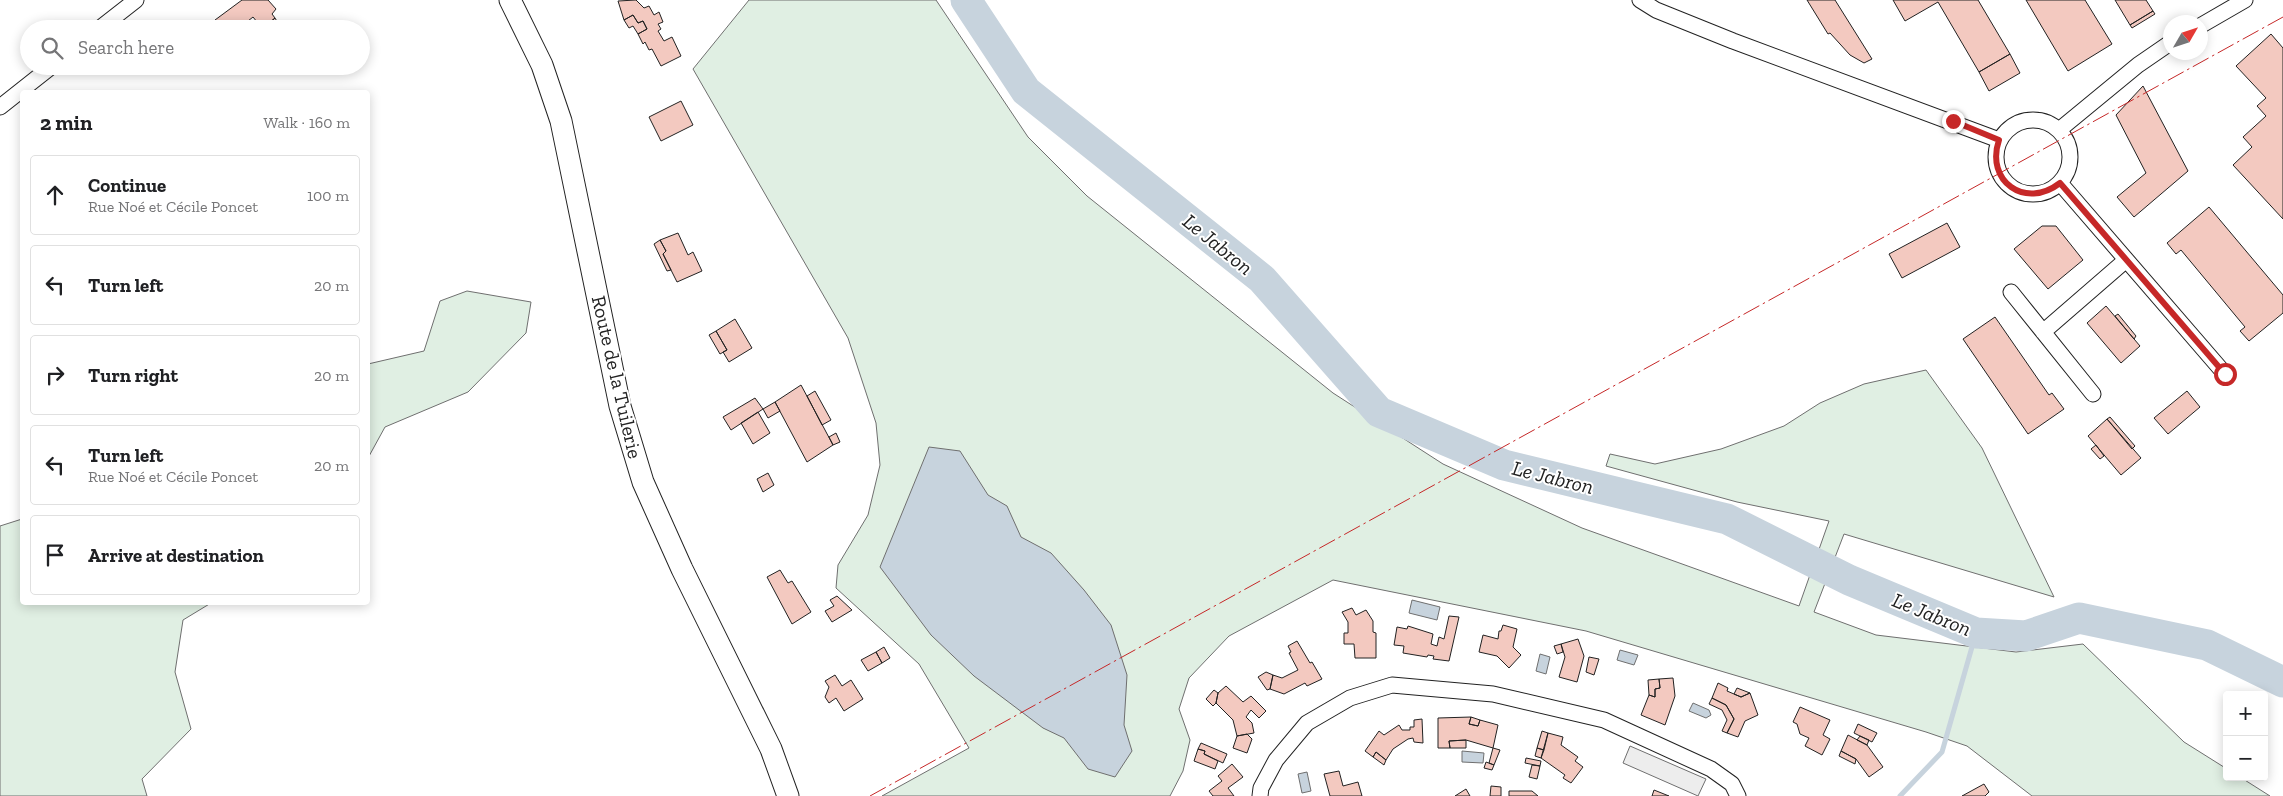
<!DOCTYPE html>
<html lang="en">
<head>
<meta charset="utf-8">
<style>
  :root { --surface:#fff; --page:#f6f6f6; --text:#202124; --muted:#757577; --line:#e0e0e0 }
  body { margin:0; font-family:"Zilla Slab",serif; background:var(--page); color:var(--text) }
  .controls { position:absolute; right:15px; bottom:15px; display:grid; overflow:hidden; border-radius:5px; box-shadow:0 2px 12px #0003 }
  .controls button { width:45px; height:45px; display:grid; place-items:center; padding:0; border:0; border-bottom:1px solid var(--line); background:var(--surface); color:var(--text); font:25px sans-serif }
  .compass { position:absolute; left:2163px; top:15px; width:45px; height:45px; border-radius:50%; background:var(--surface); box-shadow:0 2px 12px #0003; rotate:51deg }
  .stop { position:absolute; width:15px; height:15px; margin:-11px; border:4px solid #c62828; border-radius:50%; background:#fff }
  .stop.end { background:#c62828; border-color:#fff; box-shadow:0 1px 5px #0008 }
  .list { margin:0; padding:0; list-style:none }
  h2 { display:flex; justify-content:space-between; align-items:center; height:65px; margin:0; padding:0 20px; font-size:21px }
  h2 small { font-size:16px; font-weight:400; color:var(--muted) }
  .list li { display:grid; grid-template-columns:32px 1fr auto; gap:15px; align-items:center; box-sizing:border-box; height:80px; margin:0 10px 10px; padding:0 10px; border:1px solid var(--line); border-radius:5px }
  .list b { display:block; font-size:19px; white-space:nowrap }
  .list p { margin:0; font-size:16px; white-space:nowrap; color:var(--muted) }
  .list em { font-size:16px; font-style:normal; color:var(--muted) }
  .icon { flex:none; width:28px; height:28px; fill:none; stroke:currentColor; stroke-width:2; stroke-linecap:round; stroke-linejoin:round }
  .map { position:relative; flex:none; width:2283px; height:796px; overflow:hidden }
  .search { position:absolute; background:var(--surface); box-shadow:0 2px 12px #0003; left:20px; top:20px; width:350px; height:55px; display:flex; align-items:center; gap:12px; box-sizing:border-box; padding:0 18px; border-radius:28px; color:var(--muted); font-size:19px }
  .panel { position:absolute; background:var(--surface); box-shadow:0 2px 12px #0003; left:20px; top:90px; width:350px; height:515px; border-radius:5px }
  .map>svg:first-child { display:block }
  .green { fill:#e0efe3; stroke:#6f6f6f }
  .parking { fill:#ededed; stroke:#6f6f6f }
  .water { fill:#c7d3dd; stroke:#6f6f6f }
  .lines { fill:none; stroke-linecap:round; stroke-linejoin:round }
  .stream { stroke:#c7d3dd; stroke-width:5 }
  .river { stroke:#c7d3dd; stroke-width:31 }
  .building { fill:#f3c9c0; stroke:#222 }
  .minor-casing { stroke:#222; stroke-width:17 }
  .secondary-casing { stroke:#222; stroke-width:23 }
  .minor { stroke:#fff; stroke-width:15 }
  .secondary { stroke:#fff; stroke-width:21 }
  .power { stroke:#c62828; stroke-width:1; stroke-dasharray:18 4 2.5 4; stroke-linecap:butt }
  .route { stroke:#c62828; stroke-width:6 }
  .labels { text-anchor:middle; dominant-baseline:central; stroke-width:4; stroke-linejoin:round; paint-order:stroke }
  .street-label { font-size:20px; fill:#222; stroke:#fff }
  .water-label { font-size:21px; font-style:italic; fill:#222; stroke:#fff }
</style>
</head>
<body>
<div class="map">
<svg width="2283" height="796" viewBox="0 0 2283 796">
  <rect width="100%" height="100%" fill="#fff"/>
  <path class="green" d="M 749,0 L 936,0 L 1028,137 L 1087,196 L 1333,393 L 1443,464 L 1582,528 L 1799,606 L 1829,521 L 1737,502 L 1606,466 L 1610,454 L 1655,464 L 1721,449 L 1784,426 L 1820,403 L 1864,384 L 1926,370 L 1982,448 L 2054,597 L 1844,534 L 1814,612 L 1876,635 L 2016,652 L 2083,644 L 2184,742 L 2227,769 L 2227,777 L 2240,777 L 2270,796 L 2032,796 L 1967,746 L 1926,732 L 1586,631 L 1333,580 L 1229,636 L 1189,678 L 1179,709 L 1190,740 L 1183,771 L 1170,796 L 882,796 L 969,748 L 919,664 L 836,588 L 838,565 L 868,515 L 880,465 L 876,423 L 848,338 L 693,69 Z
    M 467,291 L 531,302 L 526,333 L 468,392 L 385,427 L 368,458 L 368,364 L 424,351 L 440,301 Z
    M 22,519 L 22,602 L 211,603 L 183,620 L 175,672 L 191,729 L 142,779 L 147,796 L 0,796 L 0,526 Z"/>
  <path class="parking" d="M 1630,746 L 1706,779 L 1698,796 L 1623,763 Z"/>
  <path class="water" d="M 929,447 L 960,451 L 988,495 L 1007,506 L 1021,537 L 1051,553 L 1084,590 L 1111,625 L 1127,675 L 1124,725 L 1132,751 L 1115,777 L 1088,769 L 1064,738 L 1043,728 L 974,676 L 931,635 L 880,567 Z
    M 1412,600 L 1440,607 L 1437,620 L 1409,613 Z
    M 1620,650 L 1638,655 L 1634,665 L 1617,660 Z
    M 1540,654 L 1550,657 L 1546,674 L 1536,671 Z
    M 1693,703 L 1709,710 L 1711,715 L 1706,718 L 1689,711 Z
    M 1462,751 L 1484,753 L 1483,763 L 1462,762 Z
    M 1307,772 L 1311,791 L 1302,793 L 1298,774 Z"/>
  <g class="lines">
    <path class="stream" d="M 1900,796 L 1942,752 L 1976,633"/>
    <path class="river" d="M 966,0 L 1026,91 L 1262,279 L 1379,412 L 1504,465 L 1727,519 L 1849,580 L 1976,633 L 2026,636 L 2079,618 L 2207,645 L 2283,682"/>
  </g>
  <path class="building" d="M 242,0 L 268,0 L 276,9 L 272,14 L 275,18 L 262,28 L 253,17 L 238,29 L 222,29 L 215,20 Z
    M 636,0 L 644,8 L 649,6 L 654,15 L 659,12 L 663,22 L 658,24 L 661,29 L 658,31 L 664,41 L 672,37 L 681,56 L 661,66 L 652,49 L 649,50 L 645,42 L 643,44 L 638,34 L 647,29 L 643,21 L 638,23 L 633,15 L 624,20 L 618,1 Z
    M 1807,0 L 1835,0 L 1872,59 L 1864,63 L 1850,55 L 1830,33 L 1828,34 Z
    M 1893,0 L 1978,0 L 2010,54 L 1979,72 L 1938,2 L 1905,21 Z
    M 2026,0 L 2085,0 L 2112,44 L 2068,71 Z
    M 2115,0 L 2146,0 L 2153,11 L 2130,25 Z
    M 2153,11 L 2155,14 L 2132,28 L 2130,25 Z
    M 633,15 L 638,23 L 643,21 L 647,29 L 638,34 L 633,26 L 629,28 L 624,20 Z
    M 275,18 L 278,23 L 268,29 L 263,29 Z
    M 2271,34 L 2283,48 L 2283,219 L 2233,165 L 2252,147 L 2243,137 L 2266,116 L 2257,106 L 2266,98 L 2236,66 Z
    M 2010,54 L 2020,73 L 1989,91 L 1979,72 Z
    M 2143,86 L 2188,171 L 2134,217 L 2117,197 L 2146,173 L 2116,115 Z
    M 681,101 L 693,125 L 661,141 L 649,117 Z
    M 2209,207 L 2283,295 L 2283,313 L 2249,341 L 2240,331 L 2245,327 L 2181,250 L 2176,254 L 2167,243 Z
    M 1947,223 L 1960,247 L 1902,278 L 1889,254 Z
    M 2042,226 L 2056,226 L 2083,260 L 2048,289 L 2014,249 Z
    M 678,233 L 688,255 L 693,252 L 702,271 L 677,282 L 663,254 L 666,251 L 660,240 Z
    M 660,240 L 666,251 L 663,254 L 671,270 L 667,271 L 654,244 Z
    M 2106,306 L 2140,346 L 2121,363 L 2087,323 Z
    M 2118,314 L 2136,336 L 2134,339 L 2115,316 Z
    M 1995,317 L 2049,395 L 2052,393 L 2064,409 L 2028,434 L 1963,339 Z
    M 735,319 L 752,348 L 729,362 L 723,352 L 727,350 L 716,331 Z
    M 716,331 L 727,350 L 720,354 L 709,335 Z
    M 801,385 L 833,445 L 807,462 L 775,402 Z
    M 815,391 L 831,420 L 822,425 L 807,396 Z
    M 2187,391 L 2200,407 L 2168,434 L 2154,418 Z
    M 755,398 L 763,409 L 731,430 L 723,417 Z
    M 775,402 L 780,411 L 768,418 L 763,409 Z
    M 758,412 L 770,433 L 753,444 L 741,423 Z
    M 2110,417 L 2135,446 L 2132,449 L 2107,419 Z
    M 2107,419 L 2141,458 L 2121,475 L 2088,436 Z
    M 836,433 L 840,442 L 833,445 L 829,437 Z
    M 2096,445 L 2104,456 L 2100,459 L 2091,449 Z
    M 768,473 L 774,485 L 763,492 L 757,479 Z
    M 780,570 L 788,583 L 792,581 L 811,612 L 792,624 L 767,577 Z
    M 837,596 L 852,610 L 832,622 L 825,611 L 834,606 L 830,600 Z
    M 1352,608 L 1356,615 L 1366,610 L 1373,621 L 1373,632 L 1376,633 L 1376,658 L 1355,658 L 1354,644 L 1344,644 L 1344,633 L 1348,633 L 1348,622 L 1342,612 Z
    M 1449,616 L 1459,617 L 1449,661 L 1433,659 L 1434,656 L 1428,655 L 1427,657 L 1403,653 L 1404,646 L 1394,645 L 1397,627 L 1407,629 L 1408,626 L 1433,634 L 1431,644 L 1437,646 L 1439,637 L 1444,639 Z
    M 1503,625 L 1517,629 L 1513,647 L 1521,655 L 1509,668 L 1497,656 L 1479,652 L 1483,635 L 1498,639 L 1499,631 L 1501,631 Z
    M 1578,639 L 1584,656 L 1577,682 L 1559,677 L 1565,657 L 1561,644 Z
    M 1297,641 L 1310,663 L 1312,662 L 1322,679 L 1307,686 L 1305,683 L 1284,694 L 1270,689 L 1273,675 L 1282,678 L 1298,670 L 1289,653 L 1291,652 L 1288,646 Z
    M 1561,644 L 1563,652 L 1557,654 L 1554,646 Z
    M 884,647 L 890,658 L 882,663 L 876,652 Z
    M 876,652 L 882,663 L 868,671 L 861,660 Z
    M 1589,657 L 1599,659 L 1594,675 L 1586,672 Z
    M 1266,672 L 1273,675 L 1270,689 L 1267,690 L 1258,677 Z
    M 835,675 L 842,686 L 851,680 L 863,699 L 844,711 L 836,698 L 829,703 L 825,697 L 829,687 L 825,681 Z
    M 1673,678 L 1675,696 L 1665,725 L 1641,715 L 1649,695 L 1655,697 L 1655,689 L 1660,688 L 1659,679 Z
    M 1659,679 L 1660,688 L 1655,689 L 1655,697 L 1649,695 L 1648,680 Z
    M 1718,683 L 1728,688 L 1727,691 L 1741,697 L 1750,693 L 1758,715 L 1745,721 L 1738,737 L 1727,733 L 1734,719 L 1726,705 L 1712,698 Z
    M 1226,686 L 1243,702 L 1251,696 L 1266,711 L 1259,718 L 1251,710 L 1246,717 L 1252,723 L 1254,733 L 1237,736 L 1233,720 L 1216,703 L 1218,693 Z
    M 1737,688 L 1750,693 L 1741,697 L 1734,694 Z
    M 1214,690 L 1218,693 L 1216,703 L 1213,706 L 1206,699 Z
    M 1712,698 L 1726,705 L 1734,719 L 1727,733 L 1722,731 L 1727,720 L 1722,710 L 1709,704 Z
    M 1800,707 L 1830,720 L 1823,735 L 1830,739 L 1822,755 L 1805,746 L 1809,738 L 1800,734 L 1797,724 L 1793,722 Z
    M 1471,717 L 1469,724 L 1478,726 L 1480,720 L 1498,725 L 1493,748 L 1466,740 L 1449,741 L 1450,748 L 1438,748 L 1438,718 Z
    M 1471,717 L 1480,720 L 1478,726 L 1469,724 Z
    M 1422,719 L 1423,743 L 1414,742 L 1413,738 L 1408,739 L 1393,749 L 1386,760 L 1376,752 L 1373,757 L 1365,751 L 1379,731 L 1384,735 L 1399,725 L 1402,730 L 1410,730 L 1410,727 L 1414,727 L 1414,720 Z
    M 1858,724 L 1877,733 L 1872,742 L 1854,733 Z
    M 1542,731 L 1548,733 L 1544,750 L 1537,748 Z
    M 1548,733 L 1563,737 L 1561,745 L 1578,757 L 1575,761 L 1583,767 L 1571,783 L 1563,778 L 1565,775 L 1541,758 Z
    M 1247,734 L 1252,739 L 1247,753 L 1233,748 L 1237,736 Z
    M 1848,735 L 1867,745 L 1883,767 L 1869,777 L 1856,759 L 1841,751 Z
    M 1860,736 L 1869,740 L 1867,745 L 1857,740 Z
    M 1466,740 L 1466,748 L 1450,748 L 1449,741 Z
    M 1201,743 L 1227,754 L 1223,763 L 1204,754 L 1205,751 L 1198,749 Z
    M 1493,748 L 1500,750 L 1494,765 L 1489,763 Z
    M 1537,748 L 1544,750 L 1541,758 L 1535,756 Z
    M 1198,749 L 1205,751 L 1204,754 L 1218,761 L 1215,769 L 1194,761 Z
    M 1841,751 L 1856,759 L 1855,764 L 1839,756 Z
    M 1376,752 L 1386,760 L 1384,765 L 1373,757 Z
    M 1526,758 L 1541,761 L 1540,766 L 1525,763 Z
    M 1486,762 L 1494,765 L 1492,770 L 1484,768 Z
    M 1232,764 L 1243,777 L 1228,788 L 1234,796 L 1213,796 L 1209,791 L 1222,781 L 1218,776 Z
    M 1532,765 L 1540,766 L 1537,779 L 1529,777 Z
    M 1339,771 L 1343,786 L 1358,782 L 1362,796 L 1330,796 L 1324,774 Z
    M 1984,784 L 1989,792 L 1985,796 L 1962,796 Z
    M 1491,786 L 1501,787 L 1501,796 L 1490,796 Z
    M 1466,789 L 1470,796 L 1455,796 Z
    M 1654,790 L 1669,796 L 1652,796 Z
    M 1509,791 L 1532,791 L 1538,796 L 1509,796 Z"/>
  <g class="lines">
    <g class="minor-casing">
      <path id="minor" d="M 1640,0 L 1656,10 L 1733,41 L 1999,140
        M 2200,26 L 2245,0
        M 99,29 L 136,0
        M 0,107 L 52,66
        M1996 157a37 37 0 1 1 74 0a37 37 0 1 1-74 0Z
        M 2059,130 L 2138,65 L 2170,43
        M 2060,183 L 2225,374
        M 2011,292 L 2093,394
        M 2043,332 L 2126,260
        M 1260,796 L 1261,788 L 1276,760 L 1307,723 L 1350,698 L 1392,685 L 1493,694 L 1604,720 L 1711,769 L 1732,784 L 1738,796"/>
    </g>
    <g class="secondary-casing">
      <path id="secondary" d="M 510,0 L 542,65 L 561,121 L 620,406 L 643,482 L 682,569 L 771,749 L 788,796"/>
    </g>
    <use href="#minor" class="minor"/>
    <use href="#secondary" class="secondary"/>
    <path class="power" d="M 870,796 L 2283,17"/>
  </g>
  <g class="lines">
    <path class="route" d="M 1953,121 L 1999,140 C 1985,181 2025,210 2060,183 L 2225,374"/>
  </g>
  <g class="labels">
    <g class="street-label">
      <text transform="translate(617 377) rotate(77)">Route de la Tuilerie</text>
    </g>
    <g class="water-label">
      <text transform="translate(1218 244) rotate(39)">Le Jabron</text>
      <text transform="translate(1553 477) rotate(14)">Le Jabron</text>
      <text transform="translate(1932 614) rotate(22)">Le Jabron</text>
    </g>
  </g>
</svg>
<div class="controls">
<button>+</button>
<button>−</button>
</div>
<svg class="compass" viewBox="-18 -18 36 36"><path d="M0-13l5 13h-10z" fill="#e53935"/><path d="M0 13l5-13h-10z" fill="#757577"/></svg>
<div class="stop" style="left:2225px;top:374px"></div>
<div class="stop end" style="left:1953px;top:121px"></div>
<div class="search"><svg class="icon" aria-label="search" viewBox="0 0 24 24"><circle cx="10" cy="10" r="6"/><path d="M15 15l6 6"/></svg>Search here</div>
<section class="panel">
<h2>2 min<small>Walk · 160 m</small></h2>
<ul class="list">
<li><svg class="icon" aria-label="ahead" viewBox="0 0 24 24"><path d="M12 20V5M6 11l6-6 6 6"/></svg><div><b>Continue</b><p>Rue Noé et Cécile Poncet</p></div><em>100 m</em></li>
<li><svg class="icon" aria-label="left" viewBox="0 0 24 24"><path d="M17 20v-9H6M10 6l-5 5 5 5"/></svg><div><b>Turn left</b></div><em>20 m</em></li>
<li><svg class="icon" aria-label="right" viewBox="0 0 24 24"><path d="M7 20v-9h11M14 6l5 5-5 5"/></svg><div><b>Turn right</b></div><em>20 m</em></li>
<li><svg class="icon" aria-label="left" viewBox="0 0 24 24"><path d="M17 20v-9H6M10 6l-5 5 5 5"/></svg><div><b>Turn left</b><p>Rue Noé et Cécile Poncet</p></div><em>20 m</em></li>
<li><svg class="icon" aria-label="arrive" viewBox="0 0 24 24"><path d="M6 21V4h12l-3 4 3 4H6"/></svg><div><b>Arrive at destination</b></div></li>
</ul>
</section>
</div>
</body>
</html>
